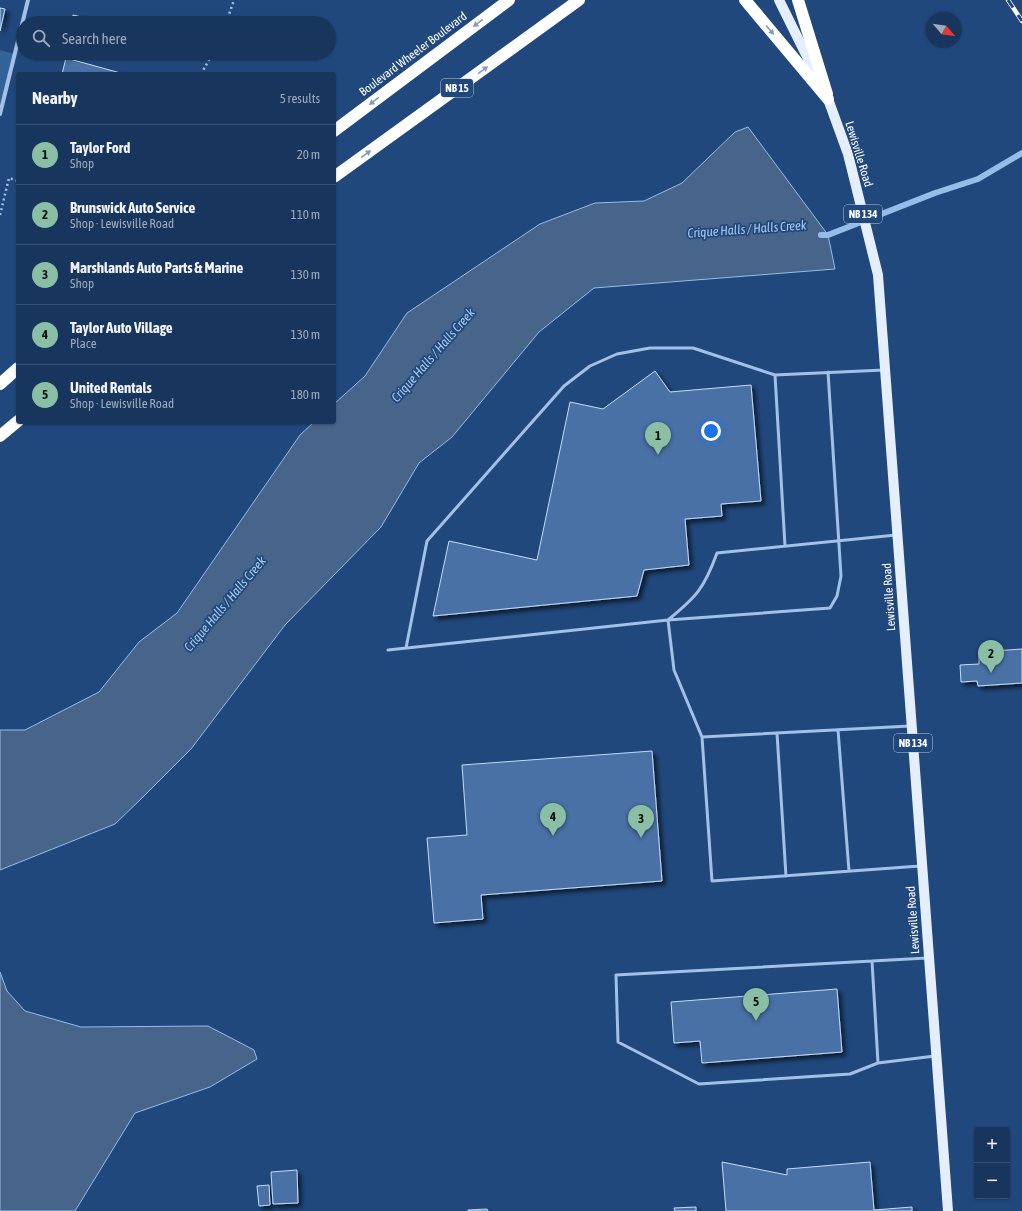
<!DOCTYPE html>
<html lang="en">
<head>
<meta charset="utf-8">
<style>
  :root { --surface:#18365d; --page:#213e63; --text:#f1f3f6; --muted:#9fabbc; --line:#365072; --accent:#8abfa5 }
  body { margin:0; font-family:"Asap Condensed",sans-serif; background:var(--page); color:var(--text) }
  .controls { position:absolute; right:12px; bottom:12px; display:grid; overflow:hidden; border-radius:4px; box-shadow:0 1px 3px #0004 }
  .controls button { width:36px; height:36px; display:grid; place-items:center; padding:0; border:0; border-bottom:1px solid var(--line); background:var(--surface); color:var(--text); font:20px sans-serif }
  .compass { position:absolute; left:926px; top:12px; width:36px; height:36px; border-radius:50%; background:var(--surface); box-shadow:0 1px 3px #0004; rotate:119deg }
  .you { position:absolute; left:711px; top:431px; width:14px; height:14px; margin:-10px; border:3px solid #fff; border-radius:50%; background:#1a73e8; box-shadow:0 0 0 6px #1a73e833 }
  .badge { display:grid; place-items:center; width:26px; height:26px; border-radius:50%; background:var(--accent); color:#111; font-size:13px; font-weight:700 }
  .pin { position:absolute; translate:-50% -33px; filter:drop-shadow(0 1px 2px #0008) }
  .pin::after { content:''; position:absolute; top:21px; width:14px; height:12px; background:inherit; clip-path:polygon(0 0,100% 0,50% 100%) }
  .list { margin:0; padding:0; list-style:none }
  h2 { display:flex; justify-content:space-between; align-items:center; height:52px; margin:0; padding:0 16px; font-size:17px }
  h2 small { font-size:13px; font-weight:400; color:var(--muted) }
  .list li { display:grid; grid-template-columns:26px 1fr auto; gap:12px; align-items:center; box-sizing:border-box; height:60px; padding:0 16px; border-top:1px solid var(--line) }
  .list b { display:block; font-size:15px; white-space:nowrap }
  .list p { margin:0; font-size:13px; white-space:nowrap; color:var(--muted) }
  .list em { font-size:13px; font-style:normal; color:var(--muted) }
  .icon { flex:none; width:22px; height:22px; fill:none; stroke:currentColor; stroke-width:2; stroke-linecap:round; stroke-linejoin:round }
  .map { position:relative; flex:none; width:1022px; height:1211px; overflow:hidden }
  .search { position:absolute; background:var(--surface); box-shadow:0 1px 3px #0004; left:16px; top:16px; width:320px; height:44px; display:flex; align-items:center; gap:10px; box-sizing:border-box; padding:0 14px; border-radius:22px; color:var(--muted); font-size:15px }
  .panel { position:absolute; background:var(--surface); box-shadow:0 1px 3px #0004; left:16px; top:72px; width:320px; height:352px; border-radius:4px }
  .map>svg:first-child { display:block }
  .green { fill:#33619a }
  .water { fill:#47648b; stroke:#96bce8 }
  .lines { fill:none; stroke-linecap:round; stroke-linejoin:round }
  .stream { stroke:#96bce8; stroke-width:6 }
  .building { fill:#4971a6; stroke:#c6dbf5; filter:url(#shadow) }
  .path { stroke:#a3c1e6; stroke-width:2.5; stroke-dasharray:2 3; stroke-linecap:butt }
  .lane { stroke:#a3c1e6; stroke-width:3 }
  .street { stroke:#a3c1e6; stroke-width:4 }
  .primary { stroke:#e4eefd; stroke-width:10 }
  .highway { stroke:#fff; stroke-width:12 }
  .rail-casing { stroke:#fff; stroke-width:4.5 }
  .rail { stroke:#20487c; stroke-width:3; stroke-dasharray:9; stroke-linecap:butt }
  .oneway { fill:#849ab7 }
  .labels { text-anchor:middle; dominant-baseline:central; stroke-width:3.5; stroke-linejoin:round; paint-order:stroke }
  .shield { fill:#20487c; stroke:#bcc8d8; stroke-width:1 }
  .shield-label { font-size:11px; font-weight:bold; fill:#fff }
  .street-label { font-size:12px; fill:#fff; stroke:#20487c }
  .water-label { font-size:13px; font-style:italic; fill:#aecbee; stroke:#20487c }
</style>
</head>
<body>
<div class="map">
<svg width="1022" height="1211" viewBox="0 0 1022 1211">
  <defs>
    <filter id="shadow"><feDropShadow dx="3.5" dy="3.5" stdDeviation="2" flood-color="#0009"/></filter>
  </defs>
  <rect width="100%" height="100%" fill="#20487c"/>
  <path class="green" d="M 0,50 L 15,54 L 0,114 Z"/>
  <path class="water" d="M 748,127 L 828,235 L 835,269 L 594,288 L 539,332 L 452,437 L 419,463 L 381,527 L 285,625 L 191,749 L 143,797 L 115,824 L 0,870 L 0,730 L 25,730 L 99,692 L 139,642 L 177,613 L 300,435 L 314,422 L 334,422 L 334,404 L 365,376 L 407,313 L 540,224 L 595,203 L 644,201 L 682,183 L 735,132 Z
    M 0,972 L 7,991 L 25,1011 L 81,1027 L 208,1026 L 254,1050 L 257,1059 L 210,1087 L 135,1113 L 75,1211 L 0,1211 Z"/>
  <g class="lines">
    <path class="stream" d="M 821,235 L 828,235 L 935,193 L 978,179 L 1022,153"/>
  </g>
  <path class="building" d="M 0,8 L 5,9 L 0,31 Z
    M 73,15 L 99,21 L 99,23 L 71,23 Z
    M 66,58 L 124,74 L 62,74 Z
    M 655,371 L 670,392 L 751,385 L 761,501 L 721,504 L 722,516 L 685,519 L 689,565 L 644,570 L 637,596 L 433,616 L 449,541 L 537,560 L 570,402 L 603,409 Z
    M 1022,649 L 1022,683 L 978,686 L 977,681 L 961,682 L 960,665 L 979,664 L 979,652 Z
    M 652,751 L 662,881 L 481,895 L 483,919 L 434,923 L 427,838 L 467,835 L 462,765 Z
    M 837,989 L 842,1052 L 702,1063 L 700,1041 L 674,1043 L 671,1002 Z
    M 722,1162 L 787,1175 L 787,1169 L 870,1162 L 874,1210 L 912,1207 L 912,1211 L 726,1211 Z
    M 297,1170 L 298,1203 L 273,1204 L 271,1172 Z
    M 269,1185 L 270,1205 L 259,1206 L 257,1186 Z
    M 696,1207 L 696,1211 L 675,1211 L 674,1208 Z
    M 487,1209 L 488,1211 L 468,1211 L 468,1210 Z"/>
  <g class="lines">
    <path class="path" d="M 226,23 L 234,0
      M 201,74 L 213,53
      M 0,215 L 9,178 L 18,181"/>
    <path class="lane" d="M 775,375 L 785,546
      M 406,648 L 427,541 L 564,386 L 590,366 L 617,354 L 650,348 L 693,348 L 775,375 L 884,370
      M 388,650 L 668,620 C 696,597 704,589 717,553 L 896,535
      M 910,726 L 702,737 L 712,881 L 920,866
      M 838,730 L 849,871
      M 777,733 L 786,876
      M 702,737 L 674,670 L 668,620 L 830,608 L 837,596 L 841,576 L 828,372
      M 927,958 L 616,975 L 618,1042 L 699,1084 L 850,1074 L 878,1063 L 935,1056
      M 872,961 L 878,1063"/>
    <path class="street" d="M 0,114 L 28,0"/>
    <path class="primary" d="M 779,0 L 828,99 L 848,154 L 878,275 L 948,1211"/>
    <path class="highway" d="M 745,0 L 828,99
      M 798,0 L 827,94
      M 334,131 L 509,0
      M 334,177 L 579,0
      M 0,384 L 18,368
      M 0,436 L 18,421"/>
    <g class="rail-casing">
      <path id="rail" d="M 1008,0 L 1022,21"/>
    </g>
    <use href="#rail" class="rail"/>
  </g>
  <defs><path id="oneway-solid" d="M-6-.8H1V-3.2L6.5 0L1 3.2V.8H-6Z"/></defs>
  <g class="oneway">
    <use href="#oneway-solid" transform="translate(478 23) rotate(143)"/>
    <use href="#oneway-solid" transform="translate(770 30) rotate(50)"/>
    <use href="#oneway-solid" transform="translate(483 70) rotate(-36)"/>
    <use href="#oneway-solid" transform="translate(374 101) rotate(143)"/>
    <use href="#oneway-solid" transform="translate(366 154) rotate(-36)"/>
  </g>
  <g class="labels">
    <g class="shield">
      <rect x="441" y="79" width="32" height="18" rx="3"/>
      <rect x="844" y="205" width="38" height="18" rx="3"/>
      <rect x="894" y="734" width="38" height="18" rx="3"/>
    </g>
    <g class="shield-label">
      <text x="457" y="88">NB 15</text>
      <text x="863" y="214">NB 134</text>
      <text x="913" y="743">NB 134</text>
    </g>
    <g class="street-label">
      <text transform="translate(413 54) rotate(-37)">Boulevard Wheeler Boulevard</text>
      <text transform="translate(859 154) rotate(73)">Lewisville Road</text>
      <text transform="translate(889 597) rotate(-94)">Lewisville Road</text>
      <text transform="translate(913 920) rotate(-94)">Lewisville Road</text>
    </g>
    <g class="water-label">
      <text transform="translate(747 229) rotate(-4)">Crique Halls / Halls Creek</text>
      <text transform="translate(433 355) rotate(-49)">Crique Halls / Halls Creek</text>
      <text transform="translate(225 604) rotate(-50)">Crique Halls / Halls Creek</text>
    </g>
  </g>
</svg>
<div class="controls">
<button>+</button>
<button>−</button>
</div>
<svg class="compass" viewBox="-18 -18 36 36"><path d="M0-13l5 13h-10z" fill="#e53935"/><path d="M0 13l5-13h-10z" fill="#9fabbc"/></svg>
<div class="you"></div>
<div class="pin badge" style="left:658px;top:455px">1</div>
<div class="pin badge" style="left:991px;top:673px">2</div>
<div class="pin badge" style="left:641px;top:838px">3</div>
<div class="pin badge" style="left:553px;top:836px">4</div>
<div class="pin badge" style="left:756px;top:1021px">5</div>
<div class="search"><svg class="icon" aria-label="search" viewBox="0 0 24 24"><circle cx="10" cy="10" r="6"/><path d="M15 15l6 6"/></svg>Search here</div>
<section class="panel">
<h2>Nearby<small>5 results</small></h2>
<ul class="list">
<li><span class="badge">1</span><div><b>Taylor Ford</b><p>Shop</p></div><em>20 m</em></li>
<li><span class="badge">2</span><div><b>Brunswick Auto Service</b><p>Shop · Lewisville Road</p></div><em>110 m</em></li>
<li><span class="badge">3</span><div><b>Marshlands Auto Parts &amp; Marine</b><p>Shop</p></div><em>130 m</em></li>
<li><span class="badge">4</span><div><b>Taylor Auto Village</b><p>Place</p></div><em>130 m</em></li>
<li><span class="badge">5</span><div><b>United Rentals</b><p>Shop · Lewisville Road</p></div><em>180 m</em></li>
</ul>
</section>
</div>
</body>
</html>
